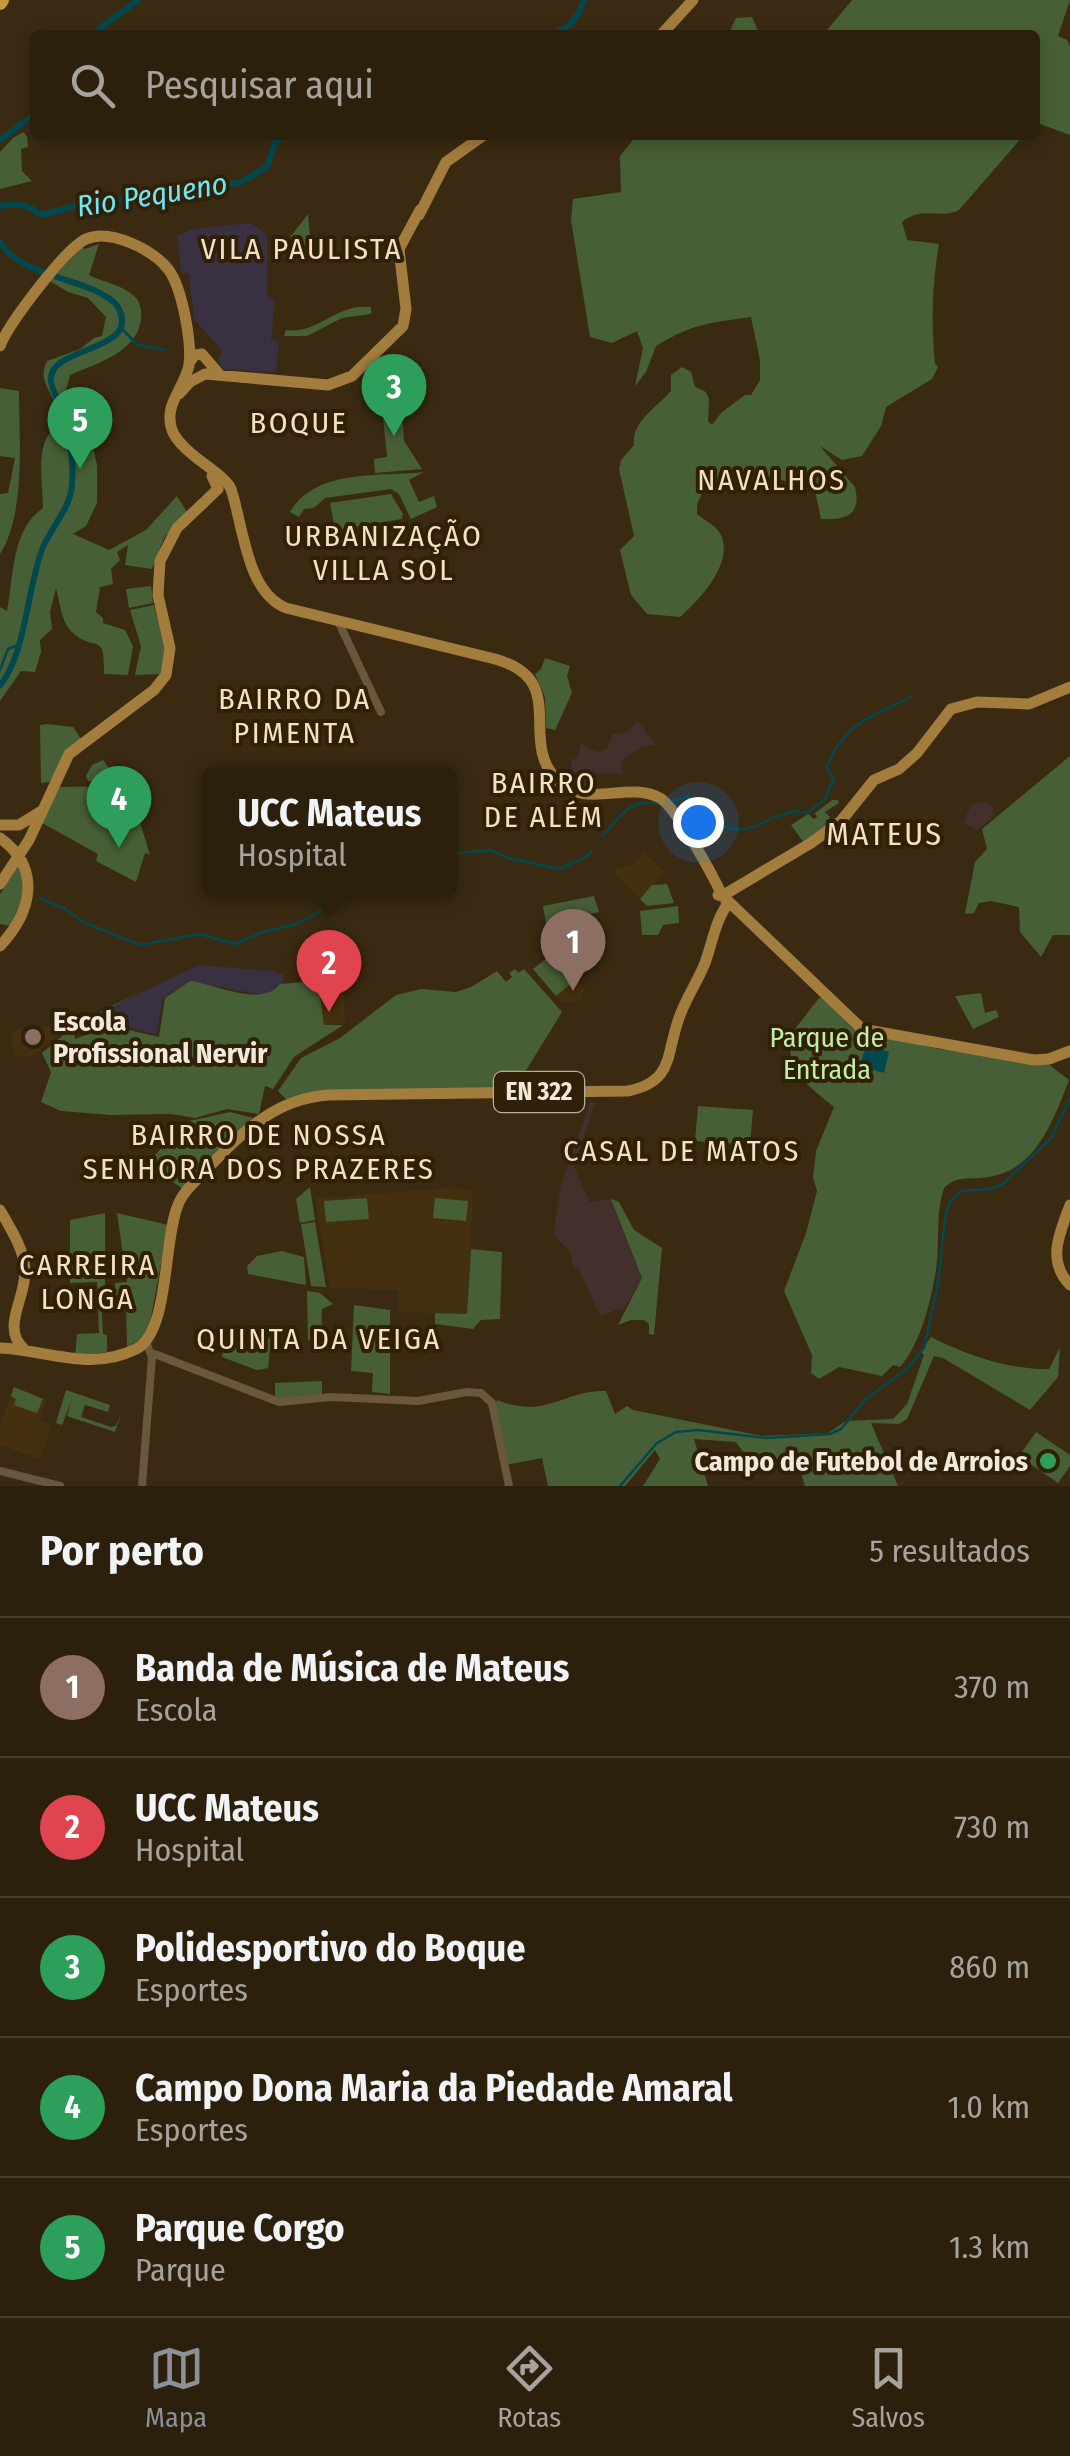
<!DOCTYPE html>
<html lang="pt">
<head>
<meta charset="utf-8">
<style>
  :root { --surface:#2c200d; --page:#342816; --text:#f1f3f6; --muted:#a6a39d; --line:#483e2e; --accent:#8c9099 }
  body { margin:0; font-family:"Fira Sans Condensed",sans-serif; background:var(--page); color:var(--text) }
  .you { position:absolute; left:698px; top:822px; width:35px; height:35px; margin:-25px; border:8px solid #fff; border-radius:50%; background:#1a73e8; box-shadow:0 0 0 15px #1a73e833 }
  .badge { display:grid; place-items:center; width:65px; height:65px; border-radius:50%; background:var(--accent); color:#fff; font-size:32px; font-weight:700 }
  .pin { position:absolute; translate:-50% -82px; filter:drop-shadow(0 2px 5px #0008) }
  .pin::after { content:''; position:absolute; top:52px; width:35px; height:30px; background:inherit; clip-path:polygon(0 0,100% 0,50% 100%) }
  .popup { position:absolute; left:202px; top:767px; width:255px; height:130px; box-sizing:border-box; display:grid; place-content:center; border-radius:10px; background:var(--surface); filter:drop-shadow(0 2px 8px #0005); font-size:32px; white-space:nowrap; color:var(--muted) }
  .popup b { font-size:38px; color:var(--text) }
  .popup::after { content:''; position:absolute; left:50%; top:100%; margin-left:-20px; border:20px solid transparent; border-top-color:var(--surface) }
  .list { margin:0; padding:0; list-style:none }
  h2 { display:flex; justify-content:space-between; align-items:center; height:130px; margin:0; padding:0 40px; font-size:42px }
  h2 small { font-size:32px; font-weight:400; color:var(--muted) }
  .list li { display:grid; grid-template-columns:65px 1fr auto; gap:30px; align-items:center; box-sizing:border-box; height:140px; padding:0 40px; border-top:2px solid var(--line) }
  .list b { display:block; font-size:38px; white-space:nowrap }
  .list p { margin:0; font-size:32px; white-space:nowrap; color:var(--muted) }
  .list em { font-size:32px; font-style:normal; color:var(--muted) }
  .icon { flex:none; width:55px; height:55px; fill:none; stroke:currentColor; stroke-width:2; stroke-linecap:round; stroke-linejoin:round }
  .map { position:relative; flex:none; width:1070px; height:1486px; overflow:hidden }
  .search { position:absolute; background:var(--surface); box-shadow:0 5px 15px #0003; left:30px; right:30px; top:30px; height:110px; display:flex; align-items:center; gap:25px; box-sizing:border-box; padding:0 35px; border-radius:10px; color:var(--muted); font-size:38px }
  .sheet { height:830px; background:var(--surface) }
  nav { display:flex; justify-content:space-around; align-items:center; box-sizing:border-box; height:140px; border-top:2px solid var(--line); background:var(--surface); font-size:28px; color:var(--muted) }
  nav a { display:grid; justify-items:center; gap:5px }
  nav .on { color:var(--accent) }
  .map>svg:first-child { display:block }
  .commercial { fill:#393141 }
  .industrial { fill:#432f2c }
  .built { fill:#443010 }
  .green { fill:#475f36 }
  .water { fill:#02494f }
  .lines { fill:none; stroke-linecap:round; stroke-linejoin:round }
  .stream { stroke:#02494f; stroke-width:2.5 }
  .river { stroke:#02494f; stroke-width:6 }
  .minor { stroke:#69573e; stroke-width:8 }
  .major { stroke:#a37d3d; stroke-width:11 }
  .highway { stroke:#ca973c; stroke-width:14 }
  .education-dot { fill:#8d6e63; stroke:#2f2007; stroke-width:4 }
  .leisure-dot { fill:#2e9e5b; stroke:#2f2007; stroke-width:4 }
  .labels { text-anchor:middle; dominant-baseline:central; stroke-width:8; stroke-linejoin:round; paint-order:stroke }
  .shield { fill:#2f2007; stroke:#b8ad9b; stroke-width:2.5 }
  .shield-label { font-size:25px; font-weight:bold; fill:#f3e9db }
  .poi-label { font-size:28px; font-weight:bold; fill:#f3e9db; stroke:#2f2007; text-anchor:start }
  .park-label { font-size:28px; fill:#c1eea4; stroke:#2f2007 }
  .water-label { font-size:30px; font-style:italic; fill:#70e6f2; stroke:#2f2007 }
  .neighbourhood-label { font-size:30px; letter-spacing:2.5px; fill:#f5e0c3; stroke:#2f2007 }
  .quarter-label { font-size:32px; letter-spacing:2.5px; fill:#f5e0c3; stroke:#2f2007 }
</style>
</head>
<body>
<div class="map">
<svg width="1070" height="1486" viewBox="0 0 1070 1486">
  <rect width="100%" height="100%" fill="#3a2a11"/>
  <path class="commercial" d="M 251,223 L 266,234 L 268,242 L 267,296 L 275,302 L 271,340 L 279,341 L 276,372 L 223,369 L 218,361 L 222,350 L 194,319 L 189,274 L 181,272 L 177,236 L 192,229 Z
    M 199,965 L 271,971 L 284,975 L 283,984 L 263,995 L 188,981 L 163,998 L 156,1034 L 114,1024 L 114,1006 Z"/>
  <path class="industrial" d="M 638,721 L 656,745 L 642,747 L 625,757 L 621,764 L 623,774 L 589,773 L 590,787 L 573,783 L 571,759 L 577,759 L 581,743 L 597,752 L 607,749 L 612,734 L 626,732 Z
    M 985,801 L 993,807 L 994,816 L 978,830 L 963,823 L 971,805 Z
    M 590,1102 L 595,1103 L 574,1167 L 590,1202 L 611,1199 L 642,1278 L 623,1311 L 619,1309 L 600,1316 L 578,1267 L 574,1268 L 570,1252 L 553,1234 L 561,1186 Z"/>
  <path class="built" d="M 644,852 L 665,872 L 640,899 L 613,871 L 635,863 Z
    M 578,978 L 584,990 L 579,1000 L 574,1003 L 561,1001 L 556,996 Z
    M 344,982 L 345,1023 L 324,1026 L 318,983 Z
    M 72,1023 L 33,1056 L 14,1057 L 11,1031 Z
    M 452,1188 L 470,1190 L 473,1197 L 467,1314 L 399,1312 L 399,1290 L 330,1288 L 315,1198 Z
    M 14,1387 L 46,1399 L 40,1421 L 52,1426 L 40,1459 L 0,1445 L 0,1425 Z"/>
  <path class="green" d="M 852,0 L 1070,0 L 1058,36 L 1067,40 L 1070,47 L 1070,135 L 1035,122 L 1035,35 L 823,35 Z
    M 752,17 L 760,35 L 728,35 L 736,18 Z
    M 23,132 L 27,136 L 28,147 L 21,149 L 22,171 L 32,181 L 0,189 L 0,152 L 13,138 Z
    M 637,135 L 1024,135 L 959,210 C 940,220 924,205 902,222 L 907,240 L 939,244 C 932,284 931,323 935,364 L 938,367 L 932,379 L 886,407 L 881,426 L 862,456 L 842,460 L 820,446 L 855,487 C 862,516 845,520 821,519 L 815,491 L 776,478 L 763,477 L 737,488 L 716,484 L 705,487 L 697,504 L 697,514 C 705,521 716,525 721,535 C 734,564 699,600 680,617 L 647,614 L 631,595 L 620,550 L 634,536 L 619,469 L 621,460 L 634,445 C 631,422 657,407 671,391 L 671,375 L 682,367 L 691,372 L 695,387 L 706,392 L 709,399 L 708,421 L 712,425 L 721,413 L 745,395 L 751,395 L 760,380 L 760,360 L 751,317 C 710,323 694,323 656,346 L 646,372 L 635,386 L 643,348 L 637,331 L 612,343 L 590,337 L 571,220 L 573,199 L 621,192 L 620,156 Z
    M 308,214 L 310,237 L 324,236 L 326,253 L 292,257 L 291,236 Z
    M 99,244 L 89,275 C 102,282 123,285 134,296 C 140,301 142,310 141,318 C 139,352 95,364 70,375 L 66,390 L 79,414 L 86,417 L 97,465 L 97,503 L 86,526 L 73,534 L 109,550 L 146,530 L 177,496 L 187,512 L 164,538 L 152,569 L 125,565 L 128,545 L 117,552 L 120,560 L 111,569 L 113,584 L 100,587 L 96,612 L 103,618 L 103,623 L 125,630 L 133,646 L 128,675 L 104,674 C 105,631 96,652 74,634 C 61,623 60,603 56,588 L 50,612 L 52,629 L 40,640 L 41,652 L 35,672 L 21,671 L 0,701 L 0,607 L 7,611 C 14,576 11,530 43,508 C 43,485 34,439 57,427 C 57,421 58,415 57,409 C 52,391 37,381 47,361 L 80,349 L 94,338 L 102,336 L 106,317 L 88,298 L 68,292 L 50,281 L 81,247 L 85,249 Z
    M 358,307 L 371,307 L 371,314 L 342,318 L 307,336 L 284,336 L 286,330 C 315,334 330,311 358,307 Z
    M 0,388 L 19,391 C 19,440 26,513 0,554 L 0,494 L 8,493 L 15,458 L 0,456 Z
    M 396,415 L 403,424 L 404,441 L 422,469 L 375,473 L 374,459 L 387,457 L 383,417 Z
    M 424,472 L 409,480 L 419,502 L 434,496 L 437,507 L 411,519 L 399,494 L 391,489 L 325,498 L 314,508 L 304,509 L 299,517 L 290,512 C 316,468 380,477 424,472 Z
    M 391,494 L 403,514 L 402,519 L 335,530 L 330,503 Z
    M 151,586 L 153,603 L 129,608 L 126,589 Z
    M 154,605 L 166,649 L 161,674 L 135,675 L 141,646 L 130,610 Z
    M 545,658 L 570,666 L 567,676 L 572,693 L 555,730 L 546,728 L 545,697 L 535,674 L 541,669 Z
    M 47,724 L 73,727 L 81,739 L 50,782 L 41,783 L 40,725 Z
    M 1070,756 L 1070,935 L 1053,935 L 1041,957 L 1020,932 L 1019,907 L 991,901 L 979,903 L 974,913 L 965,914 L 975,862 L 987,849 L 982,829 Z
    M 103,760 L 118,780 L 88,781 L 86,776 L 92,765 Z
    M 129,786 L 150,855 L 145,853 L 136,882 L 96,861 L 98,854 L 42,823 L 58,787 Z
    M 832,800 L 838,800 L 839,803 L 825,812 L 830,817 L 827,825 L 805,844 L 791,825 L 808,814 L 814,819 L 817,817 L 815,813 Z
    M 19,865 L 26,891 L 10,926 L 0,924 L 0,894 Z
    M 667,884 L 674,903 L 647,906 L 640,899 L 652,885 Z
    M 594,896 L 599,912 L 546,923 L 543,906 Z
    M 678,906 L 679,923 L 663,925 L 658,935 L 642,935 L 640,911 Z
    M 556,951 L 578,978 L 556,996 L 533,969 Z
    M 515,969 L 518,973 L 524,969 L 562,1012 L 514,1090 L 287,1100 L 278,1091 L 301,1058 L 340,1038 L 396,995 L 421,989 L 456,992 L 471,987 L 497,971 L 506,982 L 512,977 L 509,973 Z
    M 190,981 C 216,984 261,1008 280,984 L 318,981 L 324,1025 L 343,1025 L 294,1057 L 273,1089 L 265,1086 L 259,1114 L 227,1109 L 195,1118 L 171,1114 L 111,1115 L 61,1111 L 41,1102 L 51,1072 L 42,1053 L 73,1027 L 75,1039 L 111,1026 L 159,1037 L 165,998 Z
    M 145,989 L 114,1006 L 114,1024 L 77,1033 L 75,1025 L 79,1023 Z
    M 981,993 L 985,1013 L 996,1010 L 999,1017 L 973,1029 L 955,996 Z
    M 819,998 L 824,998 L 852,1028 L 938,1049 L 1047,1063 L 1069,1080 C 1054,1119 1036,1171 988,1177 C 971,1180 956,1175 944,1188 C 936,1211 939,1237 937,1261 C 934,1291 921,1345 900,1367 L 893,1365 L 882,1376 L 839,1367 L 819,1379 L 811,1373 L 812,1355 L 784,1291 L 806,1233 L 817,1191 L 813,1178 L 816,1151 L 834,1107 C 812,1089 789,1073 790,1043 L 798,1038 L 795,1029 Z
    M 698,1106 L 753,1110 L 750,1145 L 695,1141 Z
    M 230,1112 L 253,1118 L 183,1189 L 147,1164 L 185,1122 Z
    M 310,1187 L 315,1220 L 300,1223 L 296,1199 Z
    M 367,1198 L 369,1219 L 326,1222 L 324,1201 Z
    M 435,1198 L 468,1201 L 466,1221 L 433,1218 Z
    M 611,1199 L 619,1202 L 634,1230 L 662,1248 L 654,1335 L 649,1334 L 649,1324 L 644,1320 L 631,1320 L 618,1325 L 642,1278 Z
    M 105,1213 L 105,1297 L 101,1298 L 103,1334 L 107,1335 L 107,1352 L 75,1357 L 77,1334 L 99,1333 L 97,1282 L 70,1283 L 70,1220 Z
    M 117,1213 L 168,1225 L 149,1329 L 140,1340 L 127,1347 L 126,1305 L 116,1305 L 115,1283 L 127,1282 Z
    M 315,1222 L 326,1287 L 311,1286 L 301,1224 Z
    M 471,1249 L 502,1252 L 500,1319 L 481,1320 L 473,1329 L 435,1324 L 435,1313 L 467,1314 Z
    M 282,1251 L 304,1257 L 306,1285 L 248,1274 L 247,1266 L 257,1256 Z
    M 307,1291 L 320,1293 L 333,1304 L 322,1309 L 321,1342 L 308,1340 Z
    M 354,1305 L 390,1310 L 390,1394 L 372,1392 L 373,1373 L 351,1371 Z
    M 225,1335 L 230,1338 L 248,1336 L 250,1345 L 271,1338 L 268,1368 L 257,1370 L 222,1357 Z
    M 931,1337 C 969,1356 1006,1369 1049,1369 L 1060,1347 L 1058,1377 L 1030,1410 L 943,1358 L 934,1356 L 907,1419 L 899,1424 L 871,1423 L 898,1486 L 805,1486 L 798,1463 C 770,1466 753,1468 736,1442 L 694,1439 L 708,1486 L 643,1486 L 660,1459 L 655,1450 L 625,1486 L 548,1486 L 542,1458 L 506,1465 L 494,1407 L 497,1400 C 546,1420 565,1389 606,1391 L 615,1414 L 627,1406 L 633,1410 L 762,1436 L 828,1433 L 846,1421 L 893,1419 L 907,1404 L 924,1355 L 921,1351 Z
    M 322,1381 L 322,1395 L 288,1399 L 275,1397 L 275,1383 Z
    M 14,1387 L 43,1399 L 37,1413 L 14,1405 L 16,1399 L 11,1396 Z
    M 66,1390 L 110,1405 L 108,1412 L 85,1405 L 81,1417 L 111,1427 L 116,1426 L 122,1412 L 115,1432 L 67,1416 L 72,1399 L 62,1425 L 56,1423 Z
    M 1036,1432 L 1070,1455 L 1070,1466 L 1058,1483 L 1019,1456 Z"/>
  <path class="water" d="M 866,1045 L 889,1052 L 884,1073 L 860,1066 Z"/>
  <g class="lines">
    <path class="stream" d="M 120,327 L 138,345 L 165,350
      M 0,670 L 8,649 L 18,645
      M 827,766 C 846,722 869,718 911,697
      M 673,801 L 688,797 C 711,827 737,841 772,818
      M 775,817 L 795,811 L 807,813 L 825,799 L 834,778 L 827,769
      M 603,836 C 619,816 633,796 660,804
      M 449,854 L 490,850 L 508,858 L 559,869 L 588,856 L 592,850
      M 40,898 L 65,909 L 85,923 L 140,945 L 199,934 L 236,944 L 263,932 L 296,924 L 319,912 L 347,890
      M 620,1486 L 657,1443 L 676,1432 L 698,1430 L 766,1438 L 830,1434 L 841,1429 L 865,1400 L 908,1368 L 924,1348 L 937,1289 L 946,1212 L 951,1200 L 962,1191 L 990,1189 L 1003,1184 L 1051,1138 L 1070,1099"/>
    <path class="river" d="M 91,35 L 138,0
      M 543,35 C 566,32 577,22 584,0
      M 0,140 L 35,114
      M 0,206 C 16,203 27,203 39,214 L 46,214 L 92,201 L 153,198 L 241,182 L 267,167 L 275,143 L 285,135
      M 0,242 C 20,274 68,276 100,293 C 106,297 114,300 118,307 C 143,353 47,345 51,381 C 52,391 58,399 62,409 C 69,432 74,461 72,485 C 70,509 52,526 43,547 C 27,587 26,655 0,685"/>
    <path class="minor" d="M 338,621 L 381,712
      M 152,1353 L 279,1402 L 331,1397 L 418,1401 L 467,1392 L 481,1393 L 492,1403 L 509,1486
      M 0,1471 L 60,1486
      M 142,1486 L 152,1357 L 146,1342"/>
    <path class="major" d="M 661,35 L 693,0
      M 419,215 L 446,162 L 484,135
      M 0,346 C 9,323 65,249 86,239 C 110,228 153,250 168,269 C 182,287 192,342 189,365 C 185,388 163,404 172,430 C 181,454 225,473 231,489 C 243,524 246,592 286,608 L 495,659 C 570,680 518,738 556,779 C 585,811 626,780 660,798 C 676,807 713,876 722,895
      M 189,363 L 195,355 L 202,354 L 220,375
      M 179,394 L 190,382 L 205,374 L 328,385 L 352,376 L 403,326 L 406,309 L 399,249 L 420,210
      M 0,825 L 19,825 L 40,812
      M 0,838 C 43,869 31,913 0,946
      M 0,884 L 29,840 L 69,754 L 154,690 L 166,675 L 170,648 L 158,595 L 160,561 L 177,528 L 218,489 L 212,476
      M 722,896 L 811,843 L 841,821 L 874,780 L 899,769 L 917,753 L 951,709 L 977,702 L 1029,704 L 1070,687
      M 727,900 L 862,1029 L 1034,1060 L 1049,1059 L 1070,1051
      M 1070,1205 C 1060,1233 1046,1260 1070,1285
      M 0,1210 C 10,1228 23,1247 25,1268 C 27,1298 0,1327 24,1349
      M 0,1348 C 47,1350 90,1372 136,1349 C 170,1332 163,1240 178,1205 C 183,1191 197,1180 207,1169 C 242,1133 274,1099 328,1095 L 628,1091 C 673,1082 666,1056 678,1021 C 684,1001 697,983 705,963 C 712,944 715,922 727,905 L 725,897 L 718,895"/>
    <path class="highway" d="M 0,3 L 2,0"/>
  </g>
  <circle class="education-dot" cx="33" cy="1037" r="10"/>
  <circle class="leisure-dot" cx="1048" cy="1461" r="10"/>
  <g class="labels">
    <rect class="shield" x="494" y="1072" width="90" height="40" rx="8"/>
    <g class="shield-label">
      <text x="539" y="1092">EN 322</text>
    </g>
    <g class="poi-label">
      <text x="53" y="1021">Escola<tspan x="53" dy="32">Profissional Nervir</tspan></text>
      <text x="1028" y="1461" text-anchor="end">Campo de Futebol de Arroios</text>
    </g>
    <g class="park-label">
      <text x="827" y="1037">Parque de<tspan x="827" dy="32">Entrada</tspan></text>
    </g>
    <g class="water-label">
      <text transform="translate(152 195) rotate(-9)">Rio Pequeno</text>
    </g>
    <g class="neighbourhood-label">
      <text x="302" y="249">VILA PAULISTA</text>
      <text x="299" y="423">BOQUE</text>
      <text x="772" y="480">NAVALHOS</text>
      <text x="384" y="536">URBANIZAÇÃO<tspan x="384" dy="34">VILLA SOL</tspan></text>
      <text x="295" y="699">BAIRRO DA<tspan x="295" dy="34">PIMENTA</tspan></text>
      <text x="544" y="783">BAIRRO<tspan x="544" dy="34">DE ALÉM</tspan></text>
      <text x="259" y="1135">BAIRRO DE NOSSA<tspan x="259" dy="34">SENHORA DOS PRAZERES</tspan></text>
      <text x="682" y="1151">CASAL DE MATOS</text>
      <text x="88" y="1265">CARREIRA<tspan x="88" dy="34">LONGA</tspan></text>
      <text x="319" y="1339">QUINTA DA VEIGA</text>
    </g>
    <g class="quarter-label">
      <text x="885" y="834">MATEUS</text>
    </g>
  </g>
</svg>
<div class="you"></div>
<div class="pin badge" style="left:573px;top:991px;background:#8d6e63">1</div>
<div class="pin badge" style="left:329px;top:1012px;background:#e0444e">2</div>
<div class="popup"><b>UCC Mateus</b>Hospital</div>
<div class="pin badge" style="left:394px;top:436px;background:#2e9e5b">3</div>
<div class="pin badge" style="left:119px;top:848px;background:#2e9e5b">4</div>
<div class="pin badge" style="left:80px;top:469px;background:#2e9e5b">5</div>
<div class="search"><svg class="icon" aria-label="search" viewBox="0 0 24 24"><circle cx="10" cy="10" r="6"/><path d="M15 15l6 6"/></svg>Pesquisar aqui</div>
</div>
<section class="sheet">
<h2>Por perto<small>5 resultados</small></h2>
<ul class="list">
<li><span class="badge" style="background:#8d6e63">1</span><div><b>Banda de Música de Mateus</b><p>Escola</p></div><em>370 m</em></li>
<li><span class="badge" style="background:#e0444e">2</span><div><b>UCC Mateus</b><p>Hospital</p></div><em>730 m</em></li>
<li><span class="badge" style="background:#2e9e5b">3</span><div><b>Polidesportivo do Boque</b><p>Esportes</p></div><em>860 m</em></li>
<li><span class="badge" style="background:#2e9e5b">4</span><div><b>Campo Dona Maria da Piedade Amaral</b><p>Esportes</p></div><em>1.0 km</em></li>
<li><span class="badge" style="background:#2e9e5b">5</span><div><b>Parque Corgo</b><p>Parque</p></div><em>1.3 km</em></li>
</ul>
</section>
<nav>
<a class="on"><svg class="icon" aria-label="map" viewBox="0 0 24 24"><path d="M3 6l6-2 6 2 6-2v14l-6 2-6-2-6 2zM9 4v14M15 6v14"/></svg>Mapa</a>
<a><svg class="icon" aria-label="directions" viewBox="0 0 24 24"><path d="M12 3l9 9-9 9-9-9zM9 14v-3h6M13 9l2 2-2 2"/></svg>Rotas</a>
<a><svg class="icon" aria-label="saved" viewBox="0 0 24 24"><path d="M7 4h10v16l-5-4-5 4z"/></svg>Salvos</a>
</nav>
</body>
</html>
